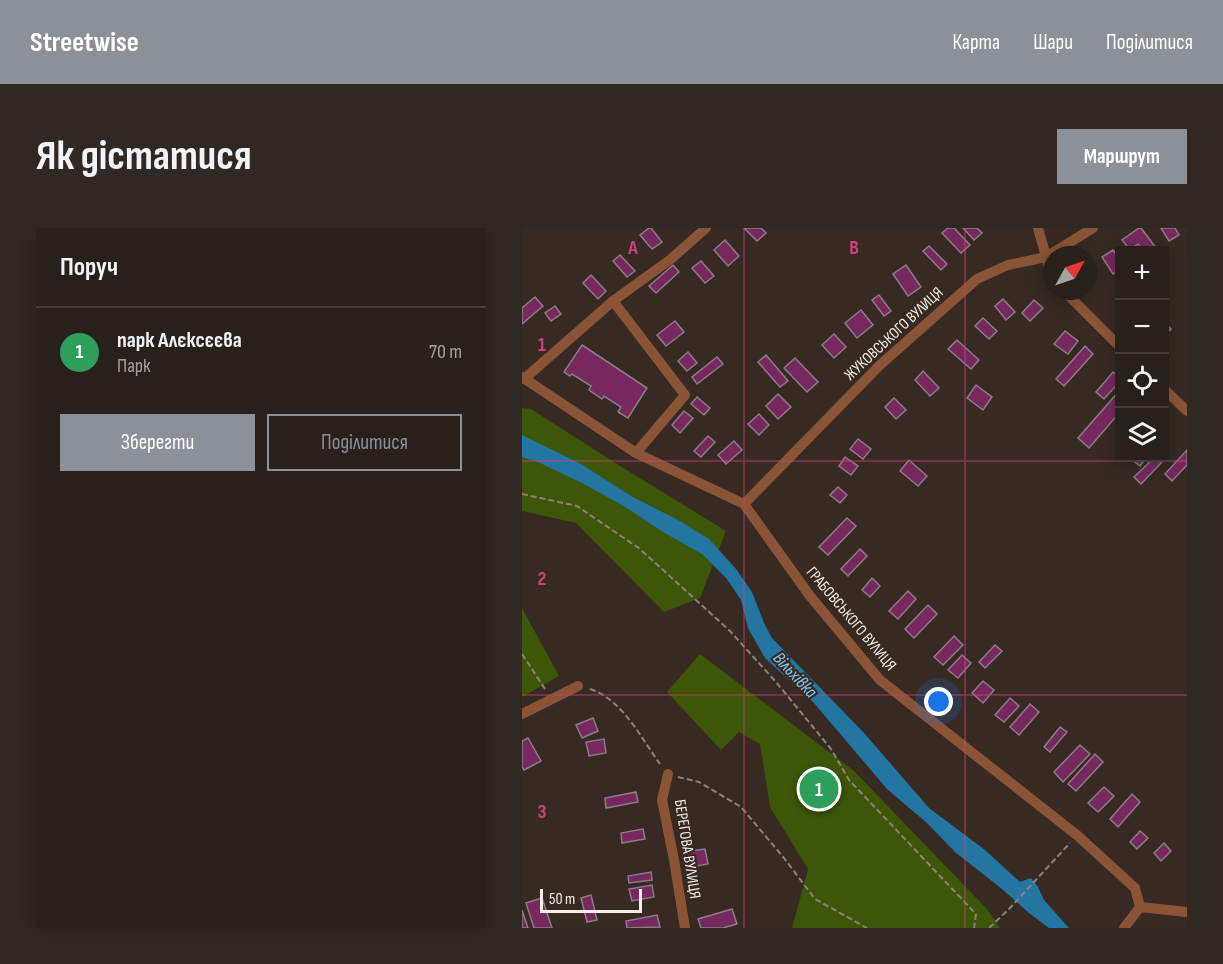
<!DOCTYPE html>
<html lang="uk">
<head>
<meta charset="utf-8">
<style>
  :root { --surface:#28201a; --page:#302823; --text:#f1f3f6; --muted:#a5a3a2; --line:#443e39; --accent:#8c9099 }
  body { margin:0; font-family:"Sofia Sans Condensed",sans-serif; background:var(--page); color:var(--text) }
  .controls { position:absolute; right:18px; top:18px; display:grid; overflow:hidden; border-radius:0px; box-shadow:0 3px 15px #0003 }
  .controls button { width:54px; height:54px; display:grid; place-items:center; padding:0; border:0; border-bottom:2px solid var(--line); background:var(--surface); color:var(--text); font:30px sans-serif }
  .compass { position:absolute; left:521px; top:18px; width:54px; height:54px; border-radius:50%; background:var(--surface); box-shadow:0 3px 15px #0003; rotate:50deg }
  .scale { position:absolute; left:18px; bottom:15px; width:102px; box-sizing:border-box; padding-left:6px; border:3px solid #f6eee9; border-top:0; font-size:16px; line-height:21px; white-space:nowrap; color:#f6eee9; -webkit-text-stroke:4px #362a23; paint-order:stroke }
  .you { position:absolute; left:417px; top:474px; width:21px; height:21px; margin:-15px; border:4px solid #fff; border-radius:50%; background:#1a73e8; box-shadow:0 0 0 9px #1a73e833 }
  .badge { display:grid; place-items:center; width:39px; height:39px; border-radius:50%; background:var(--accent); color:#fff; font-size:20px; font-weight:700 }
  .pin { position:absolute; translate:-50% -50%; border:3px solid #fff; box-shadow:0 2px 6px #0006 }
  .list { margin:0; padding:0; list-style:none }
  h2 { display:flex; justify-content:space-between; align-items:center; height:78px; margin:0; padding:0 24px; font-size:26px }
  h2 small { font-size:20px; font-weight:400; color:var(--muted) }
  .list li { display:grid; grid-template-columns:39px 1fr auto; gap:18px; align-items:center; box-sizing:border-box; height:90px; padding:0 24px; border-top:2px solid var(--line) }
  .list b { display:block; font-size:22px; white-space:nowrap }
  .list p { margin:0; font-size:20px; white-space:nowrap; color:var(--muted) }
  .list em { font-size:20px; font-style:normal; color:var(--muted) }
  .actions { display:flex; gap:12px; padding:18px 24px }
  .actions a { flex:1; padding:14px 0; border:2px solid var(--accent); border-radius:0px; text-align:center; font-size:21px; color:var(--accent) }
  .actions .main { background:var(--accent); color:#fff }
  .icon { flex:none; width:33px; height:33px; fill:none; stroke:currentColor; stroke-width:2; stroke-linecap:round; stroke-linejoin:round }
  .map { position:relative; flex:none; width:665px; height:700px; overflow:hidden; border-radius:0px }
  header { display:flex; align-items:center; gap:36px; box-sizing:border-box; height:84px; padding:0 30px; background:var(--accent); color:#fff }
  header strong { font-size:28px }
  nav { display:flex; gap:33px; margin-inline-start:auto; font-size:21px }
  .intro { display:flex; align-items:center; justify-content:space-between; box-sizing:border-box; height:144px; padding:0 36px }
  h1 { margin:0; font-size:42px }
  .button { padding:15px 27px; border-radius:0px; background:var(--accent); color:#fff; font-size:21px; font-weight:700 }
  main { display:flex; gap:36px; padding:0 36px }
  aside { flex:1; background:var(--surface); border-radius:0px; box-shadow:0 3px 15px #0003 }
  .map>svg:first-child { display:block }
  .green { fill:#3d5608 }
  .water { fill:#2376a2 }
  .building { fill:#77295f; stroke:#8c7d86; stroke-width:1.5 }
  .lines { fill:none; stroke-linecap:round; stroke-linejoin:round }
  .path { stroke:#8d827c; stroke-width:2; stroke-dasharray:6 3; stroke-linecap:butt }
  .minor { stroke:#8b5437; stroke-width:10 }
  .grid { fill:none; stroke:#cc4377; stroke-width:1.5; stroke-opacity:0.55 }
  .labels { text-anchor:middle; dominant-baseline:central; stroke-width:4.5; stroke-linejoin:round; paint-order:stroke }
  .street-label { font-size:16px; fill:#f6eee9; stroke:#362a23 }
  .water-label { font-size:18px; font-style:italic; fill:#80c8f3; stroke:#362a23 }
  .grid-label { font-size:20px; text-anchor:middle; font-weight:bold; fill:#cc4377; stroke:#362a23; stroke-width:4.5; stroke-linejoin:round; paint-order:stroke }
</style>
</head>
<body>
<header>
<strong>Streetwise</strong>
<nav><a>Карта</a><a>Шари</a><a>Поділитися</a></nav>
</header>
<div class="intro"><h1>Як дістатися</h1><a class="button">Маршрут</a></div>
<main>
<aside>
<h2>Поруч<small></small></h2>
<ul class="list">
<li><span class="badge" style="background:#2e9e5b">1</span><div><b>парк Алєксєєва</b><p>Парк</p></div><em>70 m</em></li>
</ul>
<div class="actions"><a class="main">Зберегти</a><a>Поділитися</a></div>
</aside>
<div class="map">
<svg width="665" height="700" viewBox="0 0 665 700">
  <rect width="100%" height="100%" fill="#362a23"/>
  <g class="green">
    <polygon points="0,180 9,181 95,236 204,303 178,370 142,384 54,295 0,283"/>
    <polygon points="0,380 37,448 0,469"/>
    <polygon points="178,426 332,543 465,681 478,700 270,700 286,641 248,579 238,516 217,504 199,522 145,464"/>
  </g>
  <polygon class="water" points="0,207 59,236 109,268 156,292 187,311 214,341 230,364 242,395 250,410 342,505 407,580 463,622 498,654 509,650 516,659 522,672 547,700 527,700 507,685 480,661 433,624 405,595 365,561 292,475 243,430 226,400 219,372 205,351 180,326 141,304 100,277 60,255 16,234 0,229"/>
  <g class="building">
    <polygon points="127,0 129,0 140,14 130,21 118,7"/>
    <polygon points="222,0 239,0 244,5 235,13"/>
    <polygon points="426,0 432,0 448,17 439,25 420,5"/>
    <polygon points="441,0 455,0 460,5 452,12"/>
    <polygon points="617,0 619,0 635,21 621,22 616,16 608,22 600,12"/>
    <polygon points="639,0 653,0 657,7 647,13"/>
    <polygon points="203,12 217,28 206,38 192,22"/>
    <polygon points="407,18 425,36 419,42 401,23"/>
    <polygon points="591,22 598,32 598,42 591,46 580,29"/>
    <polygon points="98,27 113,43 105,49 91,33"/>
    <polygon points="179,33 192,48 183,55 170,40"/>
    <polygon points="151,37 157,44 134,65 127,58"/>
    <polygon points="384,37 399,59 386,68 371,46"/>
    <polygon points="69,47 84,63 76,71 61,55"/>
    <polygon points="357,67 369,83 362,88 350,72"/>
    <polygon points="13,69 21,78 0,96 0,80"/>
    <polygon points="481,71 493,84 484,92 473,78"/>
    <polygon points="512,72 521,80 508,93 500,85"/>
    <polygon points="33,78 39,86 29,93 23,85"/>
    <polygon points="339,82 351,97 335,110 323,95"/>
    <polygon points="461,90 475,103 467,111 453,98"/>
    <polygon points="153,93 162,104 144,118 135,107"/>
    <polygon points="642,95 649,101 642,108"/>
    <polygon points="543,103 556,113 546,126 532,116"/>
    <polygon points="312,106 324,119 312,130 300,117"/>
    <polygon points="435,112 457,132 449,141 426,121"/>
    <polygon points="60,117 125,160 106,190 96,184 99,179 82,168 80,171 67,162 69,158 50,146 48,148 42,144"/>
    <polygon points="563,118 571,126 542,158 534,151"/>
    <polygon points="166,124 175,135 165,143 156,133"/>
    <polygon points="244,127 266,153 258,159 236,134"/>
    <polygon points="195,129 201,136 175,156 170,149"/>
    <polygon points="273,130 296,154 285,164 262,140"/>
    <polygon points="401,143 417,160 408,168 393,152"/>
    <polygon points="591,144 598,150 598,153 582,171 574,164"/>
    <polygon points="454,157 470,169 461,182 445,170"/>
    <polygon points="598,162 598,184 567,220 556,210"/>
    <polygon points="256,166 269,179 256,191 244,178"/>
    <polygon points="175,169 188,180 182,187 169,176"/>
    <polygon points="372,170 384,182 374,191 363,179"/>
    <polygon points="162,183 171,190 158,205 150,197"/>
    <polygon points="237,186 247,197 237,207 226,196"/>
    <polygon points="186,208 193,214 179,229 172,223"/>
    <polygon points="336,211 349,221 341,231 328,221"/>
    <polygon points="212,213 220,222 204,236 196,227"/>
    <polygon points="665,222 665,237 650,253 643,246"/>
    <polygon points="323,229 336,238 329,247 317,238"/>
    <polygon points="610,230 624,230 618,238 609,231"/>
    <polygon points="632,230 636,230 640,234 619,256 612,249"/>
    <polygon points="387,232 405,248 396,258 378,243"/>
    <polygon points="316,259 325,267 318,275 308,267"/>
    <polygon points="325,290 334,298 306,327 297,319"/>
    <polygon points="338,321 345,328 326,348 319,341"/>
    <polygon points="350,350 358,358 348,369 340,362"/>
    <polygon points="386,363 394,371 376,391 367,383"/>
    <polygon points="406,377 415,386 392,410 383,401"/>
    <polygon points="432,408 441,417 421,437 412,429"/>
    <polygon points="473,417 480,423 463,440 457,434"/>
    <polygon points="440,427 449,435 436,450 426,442"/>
    <polygon points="461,453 472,462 461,475 450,465"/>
    <polygon points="488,470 497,478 482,494 473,487"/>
    <polygon points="508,476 517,484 497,507 488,499"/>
    <polygon points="71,490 76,503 60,510 54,497"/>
    <polygon points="538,499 545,504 528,524 522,519"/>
    <polygon points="6,510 19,533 2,542 0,539 0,513"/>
    <polygon points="82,511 84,525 67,528 64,514"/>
    <polygon points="558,517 568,526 541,554 532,544"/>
    <polygon points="573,526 581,534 554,563 546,556"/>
    <polygon points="582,559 592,568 576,584 566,575"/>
    <polygon points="114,564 116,574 84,580 83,570"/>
    <polygon points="610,566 618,574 596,599 588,591"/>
    <polygon points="121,601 123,611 100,615 99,605"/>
    <polygon points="618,603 626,610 615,621 608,614"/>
    <polygon points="642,615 649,623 639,633 632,625"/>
    <polygon points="183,621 186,636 164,640 161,624"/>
    <polygon points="129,644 130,652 107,655 106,648"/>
    <polygon points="130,657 132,669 110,673 107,661"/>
    <polygon points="69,667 75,692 65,694 59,670"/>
    <polygon points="20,670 30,700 12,700 4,675"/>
    <polygon points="210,681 215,696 201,700 179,700 176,691"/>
    <polygon points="0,682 6,700 0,700"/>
    <polygon points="135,687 138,699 105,700 104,693"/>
  </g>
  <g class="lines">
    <g class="path">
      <polyline points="0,266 55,278 118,321 208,403 254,454 309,521 327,552 454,686 452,700"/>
      <polyline points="0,426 23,461"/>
      <path d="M68 461C100 471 119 510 138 536"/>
      <polyline points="156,549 177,554 219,579 262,630 293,671 345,700"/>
      <polyline points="467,700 487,681 548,615"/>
    </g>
    <g class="minor">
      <polyline points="516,0 530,50"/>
      <polyline points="542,63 598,119"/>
      <polyline points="91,73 163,167 114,225"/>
      <polyline points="0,149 114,225 222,276 288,368 358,452 556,608 613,660 618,679"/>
      <polyline points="2,151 91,73 149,31 184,0"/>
      <polyline points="642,161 665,183"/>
      <polyline points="222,276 358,137 455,51 486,37 524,29 571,0"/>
      <polyline points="0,486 56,458"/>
      <polyline points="146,546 140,572 152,632 163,700"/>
      <polyline points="602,700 618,679 665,684"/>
    </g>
  </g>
  <path class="grid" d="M222 0V700M443 0V700M0 233H665M0 467H665"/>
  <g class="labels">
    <g class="street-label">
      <text transform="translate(372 106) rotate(-43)">ЖУКОВСЬКОГО ВУЛИЦЯ</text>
      <text transform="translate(329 391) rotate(50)">ГРАБОВСЬКОГО ВУЛИЦЯ</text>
      <text transform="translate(165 621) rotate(81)">БЕРЕГОВА ВУЛИЦЯ</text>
    </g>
    <g class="water-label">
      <text transform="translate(273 447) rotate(47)">Вільхівка</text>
    </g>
  </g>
  <g class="grid-label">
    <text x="111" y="26">A</text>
    <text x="332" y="26">B</text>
    <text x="20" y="123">1</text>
    <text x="20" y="357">2</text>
    <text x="20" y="590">3</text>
  </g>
</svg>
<div class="controls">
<button>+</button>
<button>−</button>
<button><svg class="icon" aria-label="locate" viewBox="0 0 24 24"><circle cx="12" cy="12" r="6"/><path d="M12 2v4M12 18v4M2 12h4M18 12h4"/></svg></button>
<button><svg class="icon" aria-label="layers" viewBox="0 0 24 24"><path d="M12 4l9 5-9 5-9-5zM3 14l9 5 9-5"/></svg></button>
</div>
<svg class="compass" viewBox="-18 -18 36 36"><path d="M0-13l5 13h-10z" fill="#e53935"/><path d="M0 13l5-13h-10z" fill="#a5a3a2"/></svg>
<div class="scale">50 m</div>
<div class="you"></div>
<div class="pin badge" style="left:297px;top:561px;background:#2e9e5b">1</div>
</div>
</main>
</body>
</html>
